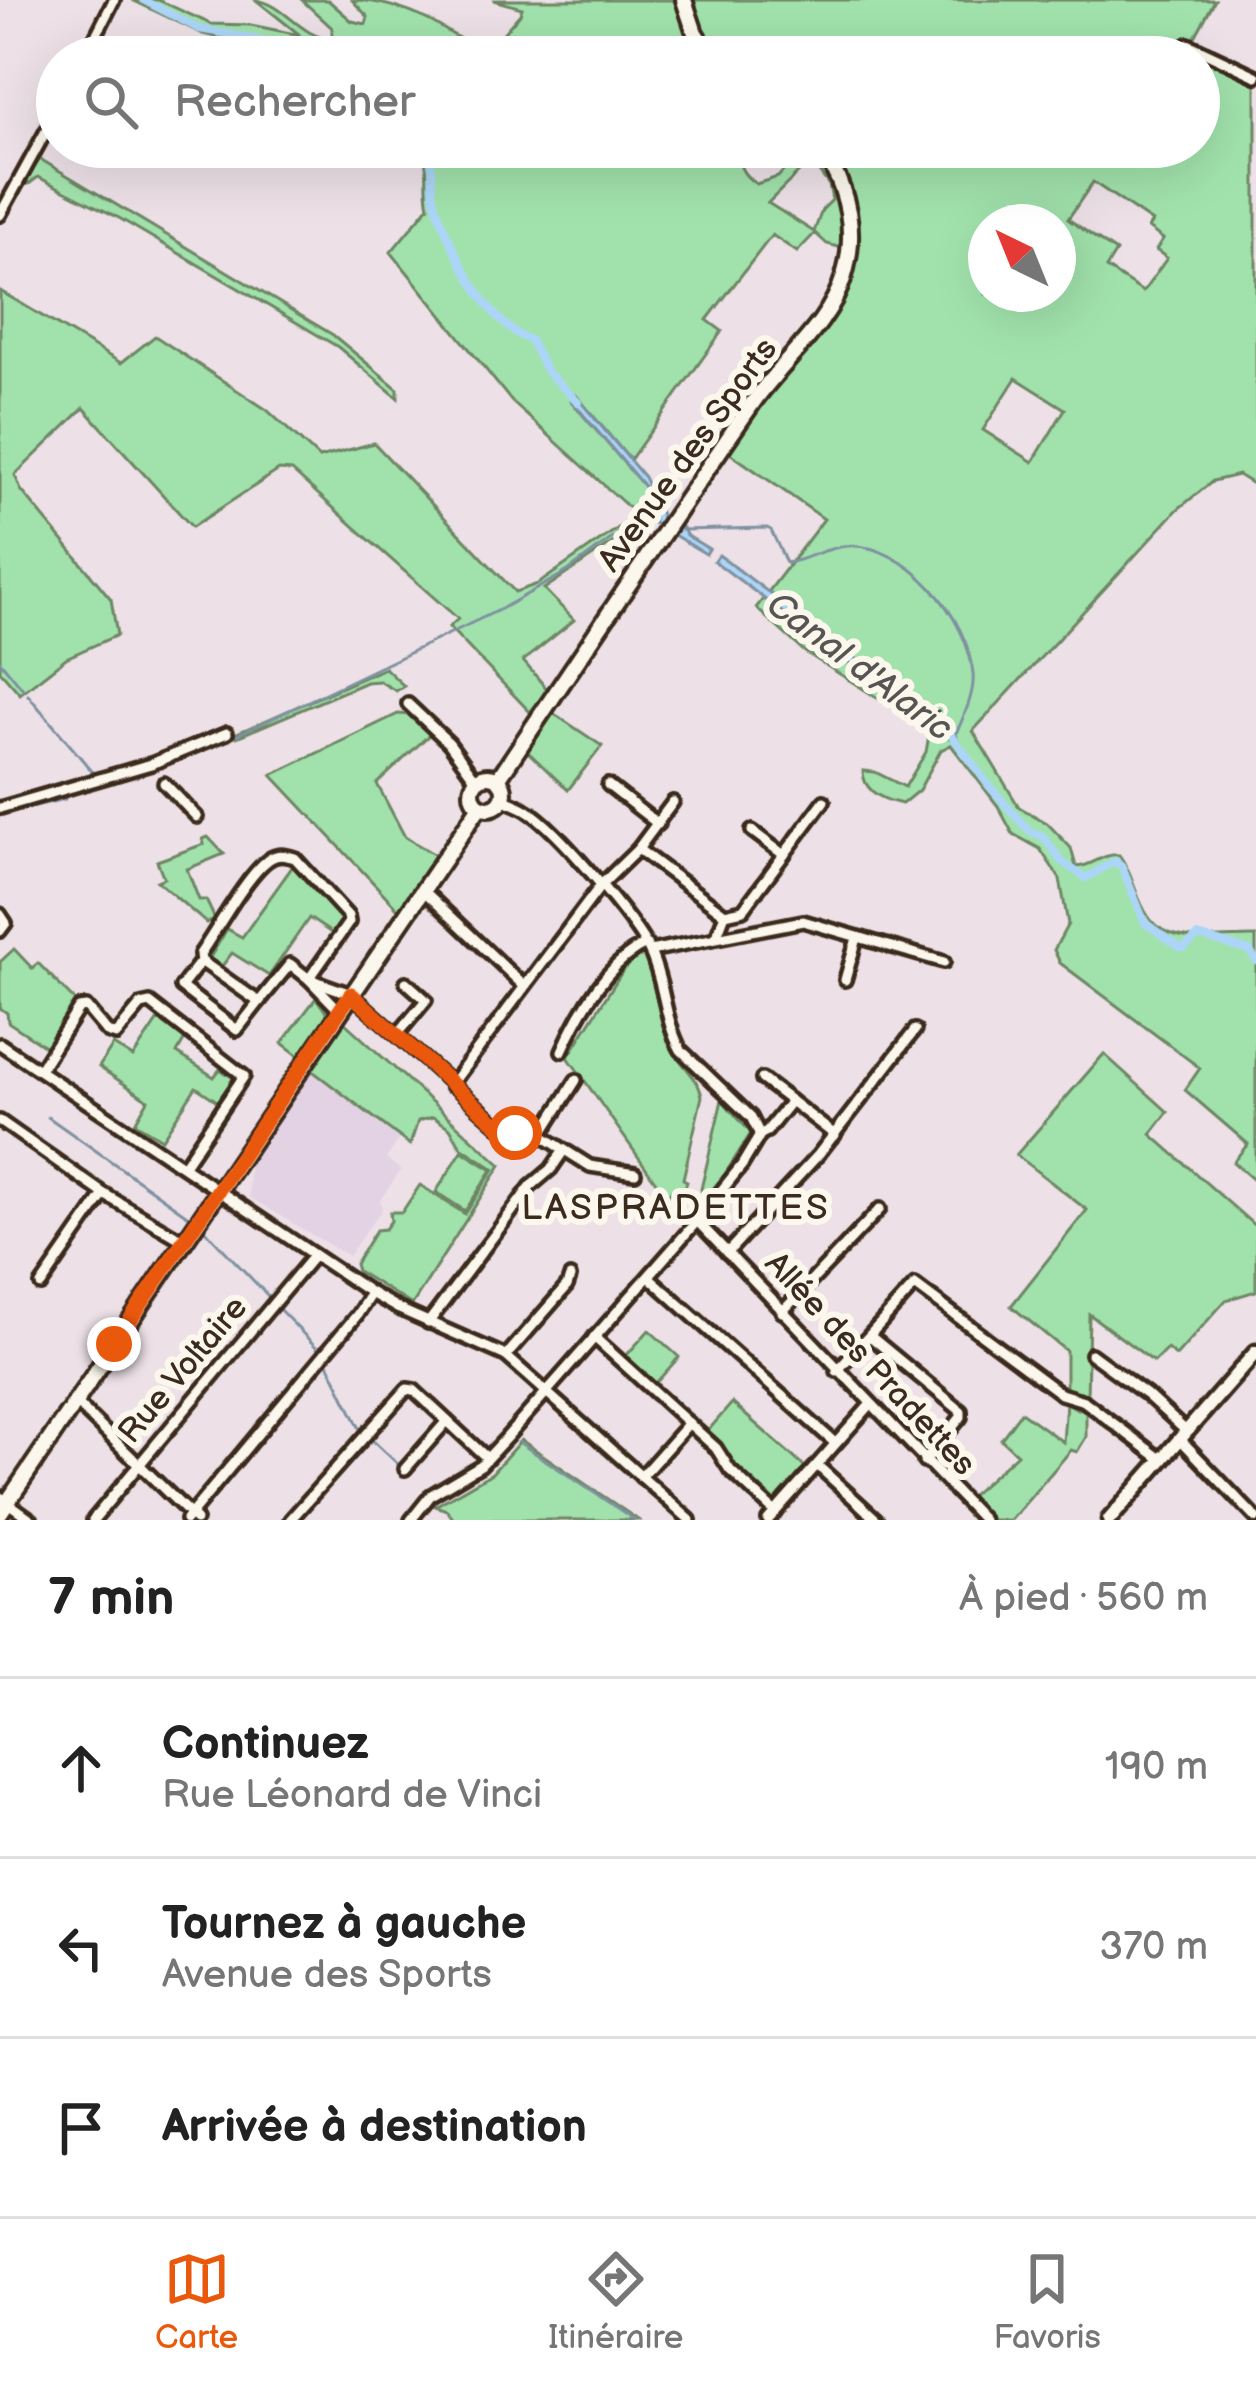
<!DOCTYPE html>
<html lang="fr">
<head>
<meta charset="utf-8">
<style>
  :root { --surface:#fff; --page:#f6f6f6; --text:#222; --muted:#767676; --line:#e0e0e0; --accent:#ea580c }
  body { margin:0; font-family:"Balsamiq Sans",sans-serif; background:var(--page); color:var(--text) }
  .compass { position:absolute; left:968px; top:204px; width:108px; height:108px; border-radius:50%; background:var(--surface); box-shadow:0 12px 48px #0002; rotate:317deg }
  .stop { position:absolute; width:36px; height:36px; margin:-27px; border:9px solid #ea580c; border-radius:50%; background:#fff }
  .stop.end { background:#ea580c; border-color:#fff; box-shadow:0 3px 12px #0008 }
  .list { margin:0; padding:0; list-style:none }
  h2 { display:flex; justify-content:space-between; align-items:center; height:156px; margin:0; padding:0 48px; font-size:51px }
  h2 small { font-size:39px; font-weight:400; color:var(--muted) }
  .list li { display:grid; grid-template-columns:78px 1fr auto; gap:36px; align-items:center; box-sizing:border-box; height:180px; padding:0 48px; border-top:3px solid var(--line) }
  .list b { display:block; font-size:45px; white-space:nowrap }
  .list p { margin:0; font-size:39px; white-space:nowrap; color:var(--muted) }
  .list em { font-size:39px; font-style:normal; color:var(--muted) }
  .icon { flex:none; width:66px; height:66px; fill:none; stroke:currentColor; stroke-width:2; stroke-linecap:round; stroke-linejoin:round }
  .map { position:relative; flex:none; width:1256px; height:1520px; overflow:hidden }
  .search { position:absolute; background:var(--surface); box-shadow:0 12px 48px #0002; left:36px; right:36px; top:36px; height:132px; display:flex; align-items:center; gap:30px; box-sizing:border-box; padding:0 42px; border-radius:66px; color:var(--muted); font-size:45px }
  .sheet { height:696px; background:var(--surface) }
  nav { display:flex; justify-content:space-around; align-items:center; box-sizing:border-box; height:168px; border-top:3px solid var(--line); background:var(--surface); font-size:33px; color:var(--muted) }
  nav a { display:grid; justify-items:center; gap:6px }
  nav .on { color:var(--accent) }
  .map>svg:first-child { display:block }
  .built { fill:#e3d2e3 }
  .green { fill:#a1e2ac; stroke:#6e8665; stroke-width:3; fill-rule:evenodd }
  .water { fill:#acd5f7; stroke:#7f91a0; stroke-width:3 }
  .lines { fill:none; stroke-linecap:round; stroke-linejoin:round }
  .stream { stroke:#7f91a0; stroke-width:3 }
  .canal { stroke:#acd5f7; stroke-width:8 }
  .street-casing { stroke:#3b2a1e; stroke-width:18 }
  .secondary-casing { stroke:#3b2a1e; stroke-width:21 }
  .primary-casing { stroke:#3b2a1e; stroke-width:22 }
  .street { stroke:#fbf7ec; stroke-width:9 }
  .secondary { stroke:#fbf7ec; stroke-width:12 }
  .primary { stroke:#fbf7ec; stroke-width:14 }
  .route { stroke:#ea580c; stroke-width:15 }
  .labels { text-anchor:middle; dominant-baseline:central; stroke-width:12; stroke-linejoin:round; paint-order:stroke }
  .street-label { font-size:33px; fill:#3b2a1e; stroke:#fbf7ec }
  .water-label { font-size:36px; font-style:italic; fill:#575554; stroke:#fbf7ec }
  .neighbourhood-label { font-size:36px; letter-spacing:3px; fill:#3b2a1e; stroke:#fbf7ec }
</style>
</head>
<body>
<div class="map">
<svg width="1256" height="1520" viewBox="0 0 1256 1520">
  <rect width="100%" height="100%" fill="#ede1e7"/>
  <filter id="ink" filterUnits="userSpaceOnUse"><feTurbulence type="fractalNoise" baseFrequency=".00833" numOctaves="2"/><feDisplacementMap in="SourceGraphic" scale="24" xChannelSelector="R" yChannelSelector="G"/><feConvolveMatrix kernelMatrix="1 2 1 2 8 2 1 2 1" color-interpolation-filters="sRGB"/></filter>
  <g filter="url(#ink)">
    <polygon class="built" points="310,1069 401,1136 386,1159 401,1170 380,1200 382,1209 348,1256 249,1197 249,1165"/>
    <g class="green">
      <path d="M132 0H158L211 24 251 25 300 35 256 0C285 4 301 38 332 39V28L302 0H328L352 21 366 24 368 17 352 0C376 0 406 9 428 20 450 31 467 48 491 47L520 14 522 8 493 0H679L708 57H299L238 44 231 57H216L224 39 203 34Z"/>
      <path d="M689 0H1215L1189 48 1256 79V486L1238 475 1213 481 1178 509 973 731 1019 807 1047 823 1071 848 1076 867C1092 867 1102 853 1119 855 1133 873 1135 897 1148 916 1168 948 1223 936 1256 937V1182L1233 1162 1248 1144 1185 1090 1200 1068 1060 963 1054 950 1068 924 1060 879 1040 849 1013 834 998 806 951 745 941 750 919 790 902 804C883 800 863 792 863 771L875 772 905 787 926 752 929 735 922 726 805 652 756 608 824 519 727 451 855 259C861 217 853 180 825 147H1199V57H719L704 38ZM1093 182 1152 222 1148 228 1163 239 1156 250 1167 258 1143 292 1106 268 1116 252 1068 219ZM986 222H1058V294H986ZM1016 378 1065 409 1033 462 983 430Z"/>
      <path d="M420 147H741C737 165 741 173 756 184L778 177 787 167 779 147H811C836 174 851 212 842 248L827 244 815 233 797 252 772 235 707 320 722 331 630 460 576 395 571 401 647 490 652 522 623 536 544 589 574 620 523 661 548 690 530 712 449 627 458 619 292 471 279 470 192 527 84 408 15 475 21 490 111 599 117 635 66 658 20 694 0 671V291L121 363 155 336 267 410 319 458 374 443 515 592 538 584 637 515 512 402 391 252 429 206C424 184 431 167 420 147ZM814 165 829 185 832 200 822 210 814 232 768 203 803 168Z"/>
      <polygon points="40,159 333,335 398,389 398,398 338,347 119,218 38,177 29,184 24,182"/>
      <polygon points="385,668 404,686 396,691 379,681 366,682 237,737 235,734"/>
      <polygon points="553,713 602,746 568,790 527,751"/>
      <polygon points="398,714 410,715 432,732 377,784 405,837 435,855 399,910 272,775"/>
      <polygon points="208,837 224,854 187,869 199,900 206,900 215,919 206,923 157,881 164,878 157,861 204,844 203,839"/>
      <polygon points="295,863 345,920 336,936 309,918 269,976 232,953 222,966 209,959 227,929 242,937"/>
      <polygon points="14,949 32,968 38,963 78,1004 46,1047 8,1022 7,1013 0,1008 0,962"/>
      <path d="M632 956H644C656 983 657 1011 667 1039 674 1060 697 1073 702 1096L683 1179 687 1181 685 1188 676 1187 665 1198 670 1205 667 1207 661 1201 663 1192 568 1057Z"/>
      <polygon points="316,998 329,1016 299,1056 282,1043"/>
      <polygon points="160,1017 186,1037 177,1053 214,1077 220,1069 236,1080 220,1103 196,1087 162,1139 135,1123 148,1100 99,1067 113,1045 133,1057"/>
      <polygon points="344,1022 501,1165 412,1305 357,1271 355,1264 376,1230 385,1229 391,1221 390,1212 402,1212 420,1185 465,1214 494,1169 461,1147 450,1128 433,1117 418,1121 410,1145 310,1069"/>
      <polygon points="1104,1054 1168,1112 1151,1134 1256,1227 1256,1291 1226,1300 1176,1356 1167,1349 1154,1362 1089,1314 1087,1399 1081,1392 1066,1391 1066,1351 1011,1306 1087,1210 1016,1155"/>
      <polygon points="722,1100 751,1133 706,1204 701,1189"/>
      <polygon points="462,1151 492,1170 465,1211 436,1192"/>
      <polygon points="649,1330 679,1357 655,1384 625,1357"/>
      <polygon points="1066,1402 1077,1409 1086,1408 1086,1437 1077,1452 1071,1450 1011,1520 990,1520 969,1497 1017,1454 1001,1439 1021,1412 1063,1442"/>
      <polygon points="732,1403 807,1469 775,1507 733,1469 720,1446 706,1433"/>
      <polygon points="521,1440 638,1520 454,1520 447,1510 435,1506 492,1473"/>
    </g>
    <g class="water">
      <polygon points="575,395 644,477 663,519 683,528 686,535 709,549 706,554 652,522 647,490 571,400"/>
      <polygon points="719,555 956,734 958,740 953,741 714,561"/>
    </g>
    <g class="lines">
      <g class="stream">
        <path d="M681 530 767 528 771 530 786 563C806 560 827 547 847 546 907 542 969 619 973 674 975 694 963 718 955 736"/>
        <polyline points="0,661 23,689"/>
        <polyline points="28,695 96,776"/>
        <polyline points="237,735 501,609 568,571 618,534 654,520"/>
        <polyline points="0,814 65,799"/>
        <polyline points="48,1117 190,1217"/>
        <polyline points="204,1229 270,1298"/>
        <polyline points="278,1308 320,1351"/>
        <polyline points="326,1359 360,1429"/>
        <polyline points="369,1437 401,1467"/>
        <polyline points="520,1443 635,1520"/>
      </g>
      <g class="canal">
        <polyline points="143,0 199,29 284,44 306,55 331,57"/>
        <polyline points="337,57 348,52 360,57"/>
        <path d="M423 147C438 167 429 180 435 201 446 242 489 327 530 340L547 372 578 402"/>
        <polyline points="952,736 989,786 1030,832 1043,836 1062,862 1086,878 1115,861 1122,867 1145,923 1179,947 1184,948 1198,936 1250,951 1256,961"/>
      </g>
      <g class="street-casing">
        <g id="street">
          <polyline points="1188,44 1256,76"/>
          <polyline points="85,57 114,0"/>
          <polyline points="0,215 57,111"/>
          <polyline points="408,704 449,743 476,780"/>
          <polyline points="164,783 197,817"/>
          <polyline points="608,785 658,824"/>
          <polyline points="0,808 151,764 227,733"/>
          <polyline points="752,831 784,855"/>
          <polyline points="638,849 725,914 717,935"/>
          <polyline points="422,889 524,986"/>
          <polyline points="0,914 6,923 0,931"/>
          <polyline points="725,914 743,910 824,801"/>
          <polyline points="650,951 803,921 944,962"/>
          <polyline points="201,961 181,987 237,1030 259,1002"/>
          <path d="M309 979 349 922 348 916 295 858C285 855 277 853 268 860 247 875 216 931 200 954L201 961 259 1002 290 964 309 979 351 994 508 1134 525 1125 590 1166 635 1173"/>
          <polyline points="309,979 340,1011"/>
          <polyline points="845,980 857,938"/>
          <polyline points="397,1035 426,1000 406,982"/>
          <polyline points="0,1044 371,1293 399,1309 506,1356 690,1520"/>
          <path d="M562 1051C579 1013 607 962 646 944"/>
          <polyline points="40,1069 79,1008 86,1007 107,1032 116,1035 141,1005 150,1003 244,1076 184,1165"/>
          <polyline points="762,1079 791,1101"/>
          <polyline points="451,1085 601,885 638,849 673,802"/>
          <polyline points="0,1121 104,1194 184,1241"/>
          <polyline points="541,1135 576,1080"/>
          <polyline points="759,1135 767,1131 791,1101 835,1135"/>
          <polyline points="697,1221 983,1520"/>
          <polyline points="727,1253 818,1155 915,1030"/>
          <polyline points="649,1277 835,1443"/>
          <polyline points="41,1285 104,1194"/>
          <polyline points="782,1312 880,1209"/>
          <polyline points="428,1323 531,1186 551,1169 564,1150"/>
          <polyline points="870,1336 961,1411 961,1417 924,1462"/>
          <polyline points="594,1337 716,1448 730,1470 775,1512"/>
          <polyline points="1091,1354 1147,1395 1186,1431"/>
          <polyline points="506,1356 567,1286 570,1277"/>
          <polyline points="837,1371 915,1285 1061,1394 1084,1401 1162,1460"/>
          <polyline points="75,1402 196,1520"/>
          <polyline points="1180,1439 1256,1518"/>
          <polyline points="817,1465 877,1520"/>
          <polyline points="405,1469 447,1421"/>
          <polyline points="641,1477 689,1423"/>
          <polyline points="0,1497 32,1520"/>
          <polyline points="93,1520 314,1255"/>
          <polyline points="186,1520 357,1315 371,1293"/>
          <polyline points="290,1520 407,1389 414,1390 487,1458"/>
          <path d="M411 1520 431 1495 481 1465 506 1438 697 1221 742 1165 760 1135 751 1117 681 1050C664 1020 665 984 650 952 636 922 556 828 528 811 521 806 511 803 502 799"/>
          <polyline points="768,1520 870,1405"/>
        </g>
      </g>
      <g class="secondary-casing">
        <polyline id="secondary" points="1109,1520 1256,1352"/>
      </g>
      <g class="primary-casing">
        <g id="primary">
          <polyline points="684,0 695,33 711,57"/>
          <circle cx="488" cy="792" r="16"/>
          <path d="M498 779C583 652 667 526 754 401 783 360 829 326 844 276 858 229 847 186 820 147"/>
          <polyline points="0,1513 480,806"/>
        </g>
      </g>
      <use href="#street" class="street"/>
      <use href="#secondary" class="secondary"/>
      <use href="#primary" class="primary"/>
    </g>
  </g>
  <g class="lines" filter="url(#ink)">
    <polyline class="route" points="114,1344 351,994 508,1134 515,1133"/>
  </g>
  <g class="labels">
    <g class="street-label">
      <text transform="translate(688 455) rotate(-54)">Avenue des Sports</text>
      <text transform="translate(870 1364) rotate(47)">Allée des Pradettes</text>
      <text transform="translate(183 1370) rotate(-50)">Rue Voltaire</text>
    </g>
    <g class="water-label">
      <text transform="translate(859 667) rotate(37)">Canal d'Alaric</text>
    </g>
    <g class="neighbourhood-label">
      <text x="676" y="1208">LASPRADETTES</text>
    </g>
  </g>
</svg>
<svg class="compass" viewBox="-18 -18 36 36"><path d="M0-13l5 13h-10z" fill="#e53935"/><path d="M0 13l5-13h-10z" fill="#767676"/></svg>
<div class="stop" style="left:515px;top:1133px"></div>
<div class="stop end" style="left:114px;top:1344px"></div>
<div class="search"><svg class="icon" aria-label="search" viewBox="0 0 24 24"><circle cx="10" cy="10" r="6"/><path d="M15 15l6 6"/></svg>Rechercher</div>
</div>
<section class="sheet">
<h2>7 min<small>À pied · 560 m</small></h2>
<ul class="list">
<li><svg class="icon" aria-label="ahead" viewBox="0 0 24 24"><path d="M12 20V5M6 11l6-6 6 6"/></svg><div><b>Continuez</b><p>Rue Léonard de Vinci</p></div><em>190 m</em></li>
<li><svg class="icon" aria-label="left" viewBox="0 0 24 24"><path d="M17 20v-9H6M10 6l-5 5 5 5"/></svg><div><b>Tournez à gauche</b><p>Avenue des Sports</p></div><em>370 m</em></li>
<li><svg class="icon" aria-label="arrive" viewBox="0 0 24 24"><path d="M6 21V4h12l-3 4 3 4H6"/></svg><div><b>Arrivée à destination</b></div></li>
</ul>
</section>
<nav>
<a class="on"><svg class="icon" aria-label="map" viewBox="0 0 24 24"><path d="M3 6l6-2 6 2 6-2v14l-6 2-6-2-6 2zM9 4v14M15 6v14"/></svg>Carte</a>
<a><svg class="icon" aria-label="directions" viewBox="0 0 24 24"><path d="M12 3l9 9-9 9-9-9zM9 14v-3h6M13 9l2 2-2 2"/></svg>Itinéraire</a>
<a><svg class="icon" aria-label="saved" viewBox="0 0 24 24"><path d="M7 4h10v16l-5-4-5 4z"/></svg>Favoris</a>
</nav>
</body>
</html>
